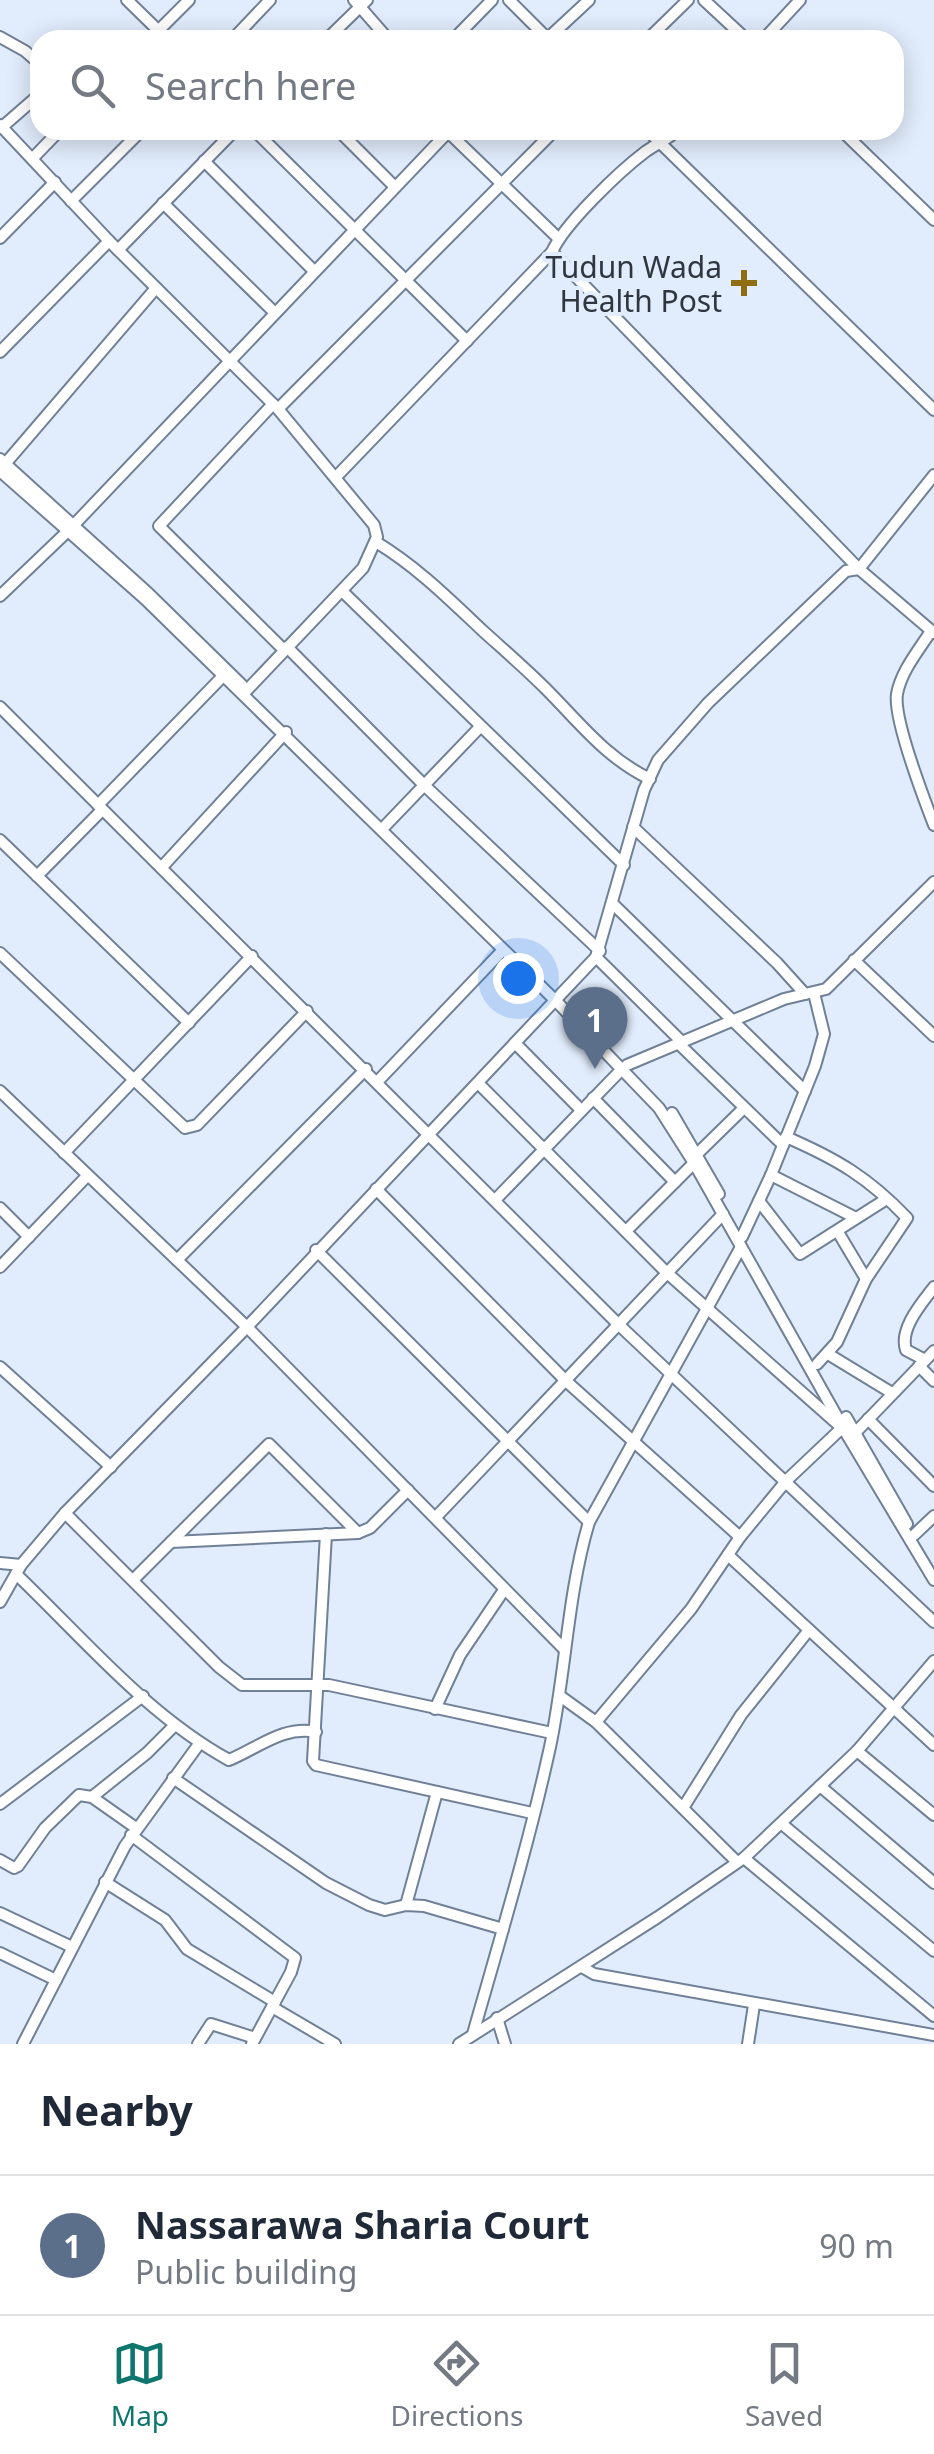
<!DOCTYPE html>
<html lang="en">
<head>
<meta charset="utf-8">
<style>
  :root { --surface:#fff; --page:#f6f6f7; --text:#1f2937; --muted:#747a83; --line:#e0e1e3; --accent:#0f766e }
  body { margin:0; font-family:"Noto Sans",sans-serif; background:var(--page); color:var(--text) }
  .you { position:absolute; left:518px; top:978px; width:35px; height:35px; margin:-25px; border:8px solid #fff; border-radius:50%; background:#1a73e8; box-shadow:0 0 0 15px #1a73e833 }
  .badge { display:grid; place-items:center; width:65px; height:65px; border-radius:50%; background:var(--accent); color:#fff; font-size:32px; font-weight:700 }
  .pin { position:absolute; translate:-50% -82px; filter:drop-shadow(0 2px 5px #0008) }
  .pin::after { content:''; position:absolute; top:52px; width:35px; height:30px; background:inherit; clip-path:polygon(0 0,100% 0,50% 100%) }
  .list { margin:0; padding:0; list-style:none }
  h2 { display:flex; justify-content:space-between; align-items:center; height:130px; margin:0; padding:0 40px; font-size:42px }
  h2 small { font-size:32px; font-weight:400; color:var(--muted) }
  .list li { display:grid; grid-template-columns:65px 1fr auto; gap:30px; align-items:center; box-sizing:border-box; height:140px; padding:0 40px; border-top:2px solid var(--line) }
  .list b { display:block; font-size:38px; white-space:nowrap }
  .list p { margin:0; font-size:32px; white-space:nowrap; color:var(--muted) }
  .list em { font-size:32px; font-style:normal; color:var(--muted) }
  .icon { flex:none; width:55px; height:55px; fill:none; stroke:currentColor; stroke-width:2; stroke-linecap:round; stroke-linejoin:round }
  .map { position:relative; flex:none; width:934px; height:2044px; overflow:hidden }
  .search { position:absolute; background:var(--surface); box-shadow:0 5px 25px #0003; left:30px; right:30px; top:30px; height:110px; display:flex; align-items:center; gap:25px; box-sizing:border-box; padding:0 35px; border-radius:30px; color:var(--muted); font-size:38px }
  .sheet { height:270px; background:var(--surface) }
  nav { display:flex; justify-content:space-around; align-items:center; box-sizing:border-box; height:140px; border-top:2px solid var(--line); background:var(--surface); font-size:28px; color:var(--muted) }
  nav a { display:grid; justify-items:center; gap:5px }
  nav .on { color:var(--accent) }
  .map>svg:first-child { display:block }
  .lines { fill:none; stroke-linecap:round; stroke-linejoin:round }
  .minor-casing { stroke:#708097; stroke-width:14 }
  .minor { stroke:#fff; stroke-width:10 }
  .poi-dot { fill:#8f6e12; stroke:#e1ecfc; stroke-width:4 }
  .labels { text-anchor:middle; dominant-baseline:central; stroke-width:8; stroke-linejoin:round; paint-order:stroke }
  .poi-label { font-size:30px; fill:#2f3640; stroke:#e1ecfc; text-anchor:end }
</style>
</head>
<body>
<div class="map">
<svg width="934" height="2044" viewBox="0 0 934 2044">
  <rect width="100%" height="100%" fill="#e1ecfc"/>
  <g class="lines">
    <g class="minor-casing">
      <g id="minor">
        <polyline points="127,0 168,40"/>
        <polyline points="354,0 389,40"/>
        <polyline points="509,0 549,40"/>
        <polyline points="704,0 747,40"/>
        <polyline points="0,37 25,51 40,64"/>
        <polyline points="149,40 189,0"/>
        <polyline points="232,40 270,0"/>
        <polyline points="326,40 367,0"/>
        <polyline points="453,40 492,0"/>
        <polyline points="546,40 589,0"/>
        <polyline points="647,40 688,0"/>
        <polyline points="763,40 800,0"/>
        <polyline points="0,125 109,241 278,409 374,525 377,537 363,568 247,690"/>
        <polyline points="1,128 40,94"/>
        <polyline points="254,130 467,341"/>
        <polyline points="338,130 395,187"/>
        <polyline points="647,130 934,410"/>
        <polyline points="841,130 934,220"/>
        <polyline points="448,132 558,238"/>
        <polyline points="33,158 60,130"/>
        <polyline points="204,161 314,271"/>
        <polyline points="71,201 142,130"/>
        <polyline points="163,203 274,312"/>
        <polyline points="0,238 55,182"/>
        <polyline points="118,250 235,130"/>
        <polyline points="552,252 859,569 934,633"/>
        <polyline points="0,352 109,241"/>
        <polyline points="273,404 159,526 284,650"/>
        <polyline points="278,409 555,130"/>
        <polyline points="0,459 149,594 242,685"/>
        <polyline points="5,464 156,288"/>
        <polyline points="0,471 145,599 556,1001 659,1108 694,1163 849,1438 934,1580"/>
        <path d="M336 477 552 252C564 224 620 171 645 152 656 144 668 139 678 130"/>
        <path d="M376 542C417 567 448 598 483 631 504 650 525 668 546 689 579 722 606 758 650 779"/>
        <polyline points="342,591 624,865"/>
        <polyline points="0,596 69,530 450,130"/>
        <path d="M931 631C919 650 901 671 897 694 893 718 924 799 934 825"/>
        <polyline points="287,647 425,786 600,951"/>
        <polyline points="0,707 619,1325 934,1622"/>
        <polyline points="98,805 223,676"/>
        <polyline points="385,826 480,727"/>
        <polyline points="633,827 777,963 805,994"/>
        <polyline points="0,840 189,1023"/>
        <polyline points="162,867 286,732"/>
        <polyline points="37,876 102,810"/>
        <polyline points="614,905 805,1091"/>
        <polyline points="0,953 185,1128 197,1125 307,1011"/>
        <polyline points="596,957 682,1042"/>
        <polyline points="854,960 934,1036"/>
        <polyline points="515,1043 581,1110"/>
        <polyline points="678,1043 783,1145"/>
        <polyline points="627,1065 784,999 826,989 934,882"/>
        <polyline points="378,1081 503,950"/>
        <polyline points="478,1083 666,1272 841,1427"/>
        <polyline points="0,1091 247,1327 565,1650"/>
        <polyline points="593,1098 675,1182"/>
        <polyline points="672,1113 719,1194"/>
        <path d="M786 1137C837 1159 869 1178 907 1218L866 1279 837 1342 817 1364"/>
        <polyline points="64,1153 252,956"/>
        <polyline points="697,1154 744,1108"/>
        <polyline points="771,1175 856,1218"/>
        <polyline points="376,1189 566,1381 740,1537"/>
        <polyline points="496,1199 622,1069"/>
        <polyline points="759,1201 800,1254 885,1200"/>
        <polyline points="0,1208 29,1237"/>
        <polyline points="626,1231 694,1163"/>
        <polyline points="838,1232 866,1279"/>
        <polyline points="742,1237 771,1175 815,1066 824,1034 814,993"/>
        <polyline points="316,1250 589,1522"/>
        <polyline points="177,1260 366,1069"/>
        <polyline points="0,1267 87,1176"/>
        <polyline points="828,1354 892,1393"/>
        <path d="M925 1360 906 1350C899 1329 921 1304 934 1287"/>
        <polyline points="919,1366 934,1381"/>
        <polyline points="0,1367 111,1467"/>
        <polyline points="846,1417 907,1524"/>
        <polyline points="868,1419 934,1486"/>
        <polyline points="855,1433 934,1351"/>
        <polyline points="65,1513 219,1667 242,1685 329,1685 552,1733"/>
        <polyline points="436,1517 723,1214"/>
        <polyline points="326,1534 313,1761 316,1765 532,1813"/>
        <polyline points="914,1535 934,1516"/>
        <polyline points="171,1542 358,1533 370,1528 408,1490"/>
        <polyline points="728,1555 934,1745"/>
        <polyline points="0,1563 21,1565"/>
        <path d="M16 1574C83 1638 147 1715 229 1760 258 1748 284 1725 316 1732"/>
        <polyline points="134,1579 269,1444 358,1533"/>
        <polyline points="0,1602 21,1565 65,1513 247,1327 596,957 644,790 658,760 708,703 846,571 859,569 934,475"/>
        <polyline points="560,1696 596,1722 737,1862"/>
        <polyline points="435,1709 460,1655 504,1590"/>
        <polyline points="596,1722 691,1609 740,1537 787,1480 844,1426"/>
        <polyline points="857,1751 934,1815"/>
        <polyline points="173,1778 326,1883 369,1905 385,1910 406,1905 424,1906 503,1929"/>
        <polyline points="820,1786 934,1883"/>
        <polyline points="92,1797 147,1753 175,1725"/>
        <polyline points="0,1804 143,1696"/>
        <polyline points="683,1808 741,1715 809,1630"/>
        <polyline points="782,1824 934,1951"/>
        <polyline points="131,1835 295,1958 291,1972 252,2044"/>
        <polyline points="744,1858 934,2016"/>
        <polyline points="0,1860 14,1868 18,1866 45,1828 79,1795 92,1797 136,1828"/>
        <polyline points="105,1882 165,1920 187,1949 275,2002"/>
        <polyline points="406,1905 437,1792"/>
        <polyline points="0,1913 72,1947"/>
        <polyline points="0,1953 56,1980"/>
        <polyline points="582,1967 594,1974 934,2035"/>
        <polyline points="272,2007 335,2044"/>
        <polyline points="497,2018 505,2044"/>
        <path d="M473 2034C500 1939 529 1843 550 1747 566 1672 567 1596 589 1522L741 1247"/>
        <polyline points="23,2044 125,1846 199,1744"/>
        <polyline points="198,2044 211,2024 255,2038"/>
        <polyline points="459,2044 658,1917 744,1858 857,1751 934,1661"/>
        <polyline points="748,2044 754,2005"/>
      </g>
    </g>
    <use href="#minor" class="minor"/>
  </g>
  <path class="poi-dot" d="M739 268h10v10h10v10h-10v10h-10v-10h-10v-10h10z"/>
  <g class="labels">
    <g class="poi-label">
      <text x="722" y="266">Tudun Wada<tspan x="722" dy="34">Health Post</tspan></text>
    </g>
  </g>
</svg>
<div class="you"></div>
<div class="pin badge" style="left:595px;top:1069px;background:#5c6f8a">1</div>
<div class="search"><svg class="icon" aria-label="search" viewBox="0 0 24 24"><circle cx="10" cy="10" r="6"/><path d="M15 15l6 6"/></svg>Search here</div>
</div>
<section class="sheet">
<h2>Nearby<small></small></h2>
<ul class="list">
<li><span class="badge" style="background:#5c6f8a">1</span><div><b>Nassarawa Sharia Court</b><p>Public building</p></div><em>90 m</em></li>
</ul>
</section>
<nav>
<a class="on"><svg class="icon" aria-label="map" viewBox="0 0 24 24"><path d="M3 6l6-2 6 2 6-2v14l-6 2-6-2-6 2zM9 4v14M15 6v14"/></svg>Map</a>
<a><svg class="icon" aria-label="directions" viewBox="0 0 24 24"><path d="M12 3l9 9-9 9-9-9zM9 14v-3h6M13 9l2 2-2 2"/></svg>Directions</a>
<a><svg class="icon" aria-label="saved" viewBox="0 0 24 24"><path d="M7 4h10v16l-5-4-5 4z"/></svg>Saved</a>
</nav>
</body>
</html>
